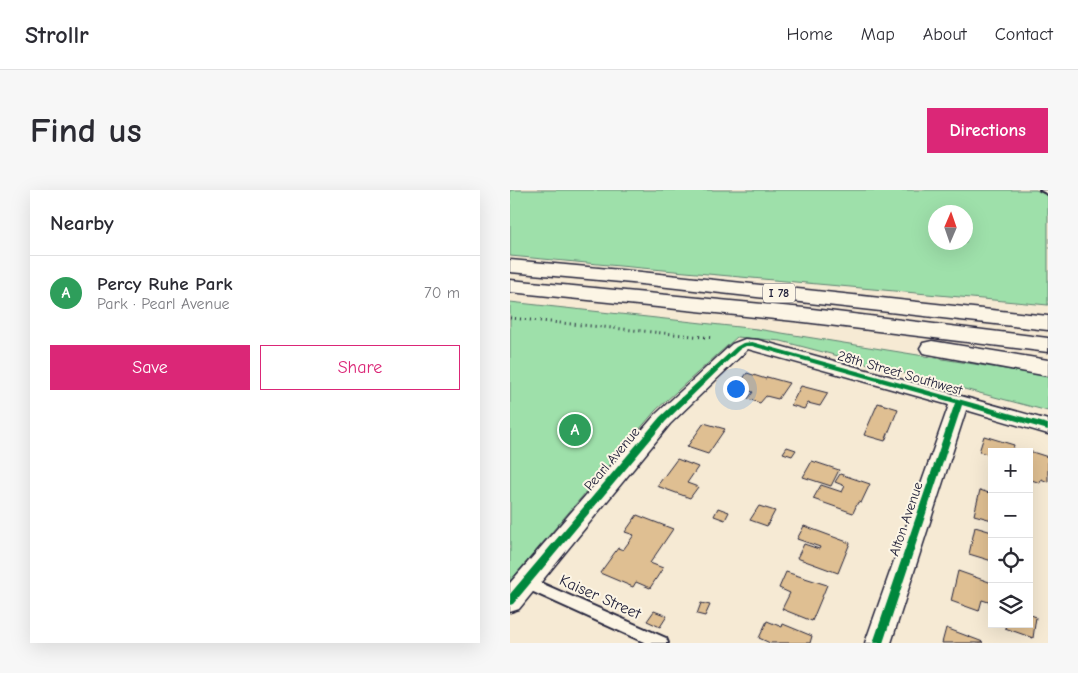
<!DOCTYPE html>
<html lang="en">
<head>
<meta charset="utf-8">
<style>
  :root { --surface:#fff; --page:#f7f7f7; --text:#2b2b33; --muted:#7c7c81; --line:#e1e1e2; --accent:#db2777 }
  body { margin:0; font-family:"Comic Neue",sans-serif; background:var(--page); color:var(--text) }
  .controls { position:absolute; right:15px; bottom:15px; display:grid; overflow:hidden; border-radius:0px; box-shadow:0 5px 20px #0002 }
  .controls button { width:45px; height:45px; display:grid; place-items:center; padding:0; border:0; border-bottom:1px solid var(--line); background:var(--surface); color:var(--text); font:25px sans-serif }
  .compass { position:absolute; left:418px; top:15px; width:45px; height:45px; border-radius:50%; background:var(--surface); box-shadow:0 5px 20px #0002; rotate:2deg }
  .you { position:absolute; left:225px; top:198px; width:18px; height:18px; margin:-12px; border:4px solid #fff; border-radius:50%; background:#1a73e8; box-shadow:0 0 0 8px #1a73e833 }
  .badge { display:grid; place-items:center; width:32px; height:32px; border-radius:50%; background:var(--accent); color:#fff; font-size:16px; font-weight:700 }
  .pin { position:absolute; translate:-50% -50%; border:2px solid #fff; box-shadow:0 1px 5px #0006 }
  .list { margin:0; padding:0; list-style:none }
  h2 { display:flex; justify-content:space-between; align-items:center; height:65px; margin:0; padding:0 20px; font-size:21px }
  h2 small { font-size:16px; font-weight:400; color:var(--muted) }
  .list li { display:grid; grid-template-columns:32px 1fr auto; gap:15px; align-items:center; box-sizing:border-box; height:75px; padding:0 20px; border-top:1px solid var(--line) }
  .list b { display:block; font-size:19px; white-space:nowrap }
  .list p { margin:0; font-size:16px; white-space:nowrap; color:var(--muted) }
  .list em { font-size:16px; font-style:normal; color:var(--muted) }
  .actions { display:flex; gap:10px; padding:15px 20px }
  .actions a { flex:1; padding:11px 0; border:1px solid var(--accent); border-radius:0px; text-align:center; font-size:18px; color:var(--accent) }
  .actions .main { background:var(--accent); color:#fff }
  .icon { flex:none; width:28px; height:28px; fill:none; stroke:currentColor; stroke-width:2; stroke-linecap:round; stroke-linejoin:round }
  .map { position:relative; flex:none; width:538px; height:453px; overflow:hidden; border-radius:0px }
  header { display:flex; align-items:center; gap:30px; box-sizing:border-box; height:70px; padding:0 25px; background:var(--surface); border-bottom:1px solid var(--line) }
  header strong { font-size:24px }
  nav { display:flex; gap:28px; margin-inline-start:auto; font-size:18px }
  .intro { display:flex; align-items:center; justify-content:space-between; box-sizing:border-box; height:120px; padding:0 30px }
  h1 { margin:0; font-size:35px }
  .button { padding:12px 22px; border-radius:0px; background:var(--accent); color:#fff; font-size:18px; font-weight:700 }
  main { display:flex; gap:30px; padding:0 30px }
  aside { flex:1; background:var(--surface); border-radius:0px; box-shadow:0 5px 20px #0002 }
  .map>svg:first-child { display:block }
  .green { fill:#9ee0aa; stroke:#608172; fill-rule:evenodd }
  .building { fill:#dfbf92; stroke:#22223b }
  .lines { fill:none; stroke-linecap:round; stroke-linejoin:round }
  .lane-casing { stroke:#22223b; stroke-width:4 }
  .street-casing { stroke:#22223b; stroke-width:3 }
  .highway-casing { stroke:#22223b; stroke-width:3 }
  .path { stroke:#22223b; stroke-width:3; stroke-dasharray:1 4; stroke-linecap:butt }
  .lane { fill:#fcf5e5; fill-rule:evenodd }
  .street { fill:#fcf5e5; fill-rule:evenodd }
  .highway { fill:#fcf5e5; fill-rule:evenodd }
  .cycleway-casing { stroke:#fcf5e5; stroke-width:3 }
  .cycleway { fill:#00873e; fill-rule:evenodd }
  .labels { text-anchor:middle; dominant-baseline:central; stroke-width:4; stroke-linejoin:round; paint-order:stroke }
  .shield { fill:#fcf5e5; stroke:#63616e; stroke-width:1 }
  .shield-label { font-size:12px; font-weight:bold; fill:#22223b }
  .street-label { font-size:14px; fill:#22223b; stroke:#fcf5e5 }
  .near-street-label { font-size:16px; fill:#22223b; stroke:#fcf5e5 }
</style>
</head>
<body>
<header>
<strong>Strollr</strong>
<nav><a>Home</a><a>Map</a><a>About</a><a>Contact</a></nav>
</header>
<div class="intro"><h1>Find us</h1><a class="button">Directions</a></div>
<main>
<aside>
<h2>Nearby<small></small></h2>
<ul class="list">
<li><span class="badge" style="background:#2e9e5b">A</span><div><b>Percy Ruhe Park</b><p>Park · Pearl Avenue</p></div><em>70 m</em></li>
</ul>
<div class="actions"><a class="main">Save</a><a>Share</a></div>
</aside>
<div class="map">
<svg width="538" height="453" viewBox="0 0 538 453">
  <rect width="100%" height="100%" fill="#f6ead4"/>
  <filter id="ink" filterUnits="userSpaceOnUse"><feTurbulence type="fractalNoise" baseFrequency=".02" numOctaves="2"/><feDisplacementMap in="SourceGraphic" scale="10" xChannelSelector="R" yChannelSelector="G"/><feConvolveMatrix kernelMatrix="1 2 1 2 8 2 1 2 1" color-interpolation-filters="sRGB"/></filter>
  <g filter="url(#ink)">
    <g class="green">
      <path d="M0 0H526L538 6V115L0 66ZM426 22H456V52H426Z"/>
      <polygon points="0,112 247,139 538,186 538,221 271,151 227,147 146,220 0,391"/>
    </g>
    <g class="building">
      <polygon points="237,183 256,189 257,187 279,193 268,209 256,206 250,213 238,209 243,202 227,197"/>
      <polygon points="291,196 318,203 310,216 298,213 294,219 281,215"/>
      <polygon points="368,213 388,219 375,251 354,245"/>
      <polygon points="194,233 215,239 198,264 177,257"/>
      <polygon points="474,246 504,255 502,262 482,262 482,265 469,262"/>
      <polygon points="277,257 286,260 282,266 273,263"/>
      <polygon points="519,261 538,267 538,292 531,289 530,293 519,289"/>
      <polygon points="167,269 188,277 177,293 188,297 180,308 147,296"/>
      <polygon points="302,271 329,280 321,296 293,287"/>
      <polygon points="330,284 360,294 351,313 348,312 343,323 303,309 311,295 332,302 335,296 325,292"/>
      <polygon points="470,300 482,304 482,330 464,325"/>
      <polygon points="249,316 265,321 257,336 240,330"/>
      <polygon points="208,318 219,322 215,330 204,326"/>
      <polygon points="127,325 163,339 140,373 153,378 140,398 126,392 123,397 90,383 108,358 113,360 124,345 115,342"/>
      <polygon points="294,336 340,353 328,383 287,368 294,354 309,359 310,357 287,349"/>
      <polygon points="465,337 482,342 482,371 459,364"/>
      <polygon points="448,381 482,393 482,413 472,410 469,421 441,411"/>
      <polygon points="276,382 317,395 302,431 272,419 280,403 269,398"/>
      <polygon points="191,413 200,415 195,426 187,424"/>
      <polygon points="144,421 157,426 150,437 137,431"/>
      <polygon points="519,424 526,427 523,448 495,438 496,434 519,434"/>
      <polygon points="257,431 272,437 273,434 302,446 300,453 260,453 249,448"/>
      <polygon points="436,438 473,452 472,453 432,453"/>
    </g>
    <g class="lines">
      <g class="lane-casing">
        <g id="lane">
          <polygon points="530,0 538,0 538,4"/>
          <polygon points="15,386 156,448 158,453 136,453 10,396 9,392 10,388"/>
        </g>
      </g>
      <g class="street-casing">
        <polygon id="street" points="235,149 248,150 538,230 538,244 456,220 381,453 355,453 439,215 238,159 160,234 9,419 0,422 0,393 146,224 222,154"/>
      </g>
      <g class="highway-casing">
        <g id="highway">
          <polygon points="0,70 122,81 538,126 538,140 122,93 0,82"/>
          <polygon points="0,90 294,118 538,148 538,162 294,132 0,102"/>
          <polygon points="422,151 538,170 538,186 413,163 410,158 413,153"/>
        </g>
      </g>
      <polyline class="path" points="0,128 204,148"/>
      <use href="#lane" class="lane"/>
      <use href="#street" class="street"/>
      <use href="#highway" class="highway"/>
      <g class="cycleway-casing">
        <polygon id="cycleway" points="242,152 538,234 538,240 452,215 373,453 363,453 445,213 242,156 236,156 230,159 156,231 3,414 0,415 0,404 150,227 226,157 233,153"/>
      </g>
      <use href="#cycleway" class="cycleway"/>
    </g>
  </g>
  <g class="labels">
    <rect class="shield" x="253" y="93.5" width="32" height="19" rx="4"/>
    <g class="shield-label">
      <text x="269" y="103">I 78</text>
    </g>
    <g class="street-label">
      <text transform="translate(390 183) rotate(16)">28th Street Southwest</text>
      <text transform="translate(102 269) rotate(-50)">Pearl Avenue</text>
      <text transform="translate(396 329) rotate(-71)">Alton Avenue</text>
    </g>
    <g class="near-street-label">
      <text transform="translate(90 407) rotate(24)">Kaiser Street</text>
    </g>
  </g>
</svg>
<div class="controls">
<button>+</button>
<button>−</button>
<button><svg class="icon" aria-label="locate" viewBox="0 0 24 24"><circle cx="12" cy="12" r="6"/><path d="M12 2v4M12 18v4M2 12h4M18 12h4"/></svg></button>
<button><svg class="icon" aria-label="layers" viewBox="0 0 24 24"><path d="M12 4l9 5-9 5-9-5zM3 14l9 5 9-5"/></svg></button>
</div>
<svg class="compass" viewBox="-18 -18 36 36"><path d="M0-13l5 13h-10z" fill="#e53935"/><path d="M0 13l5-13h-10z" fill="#7c7c81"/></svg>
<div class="you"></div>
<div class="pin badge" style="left:65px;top:240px;background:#2e9e5b">A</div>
</div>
</main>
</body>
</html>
